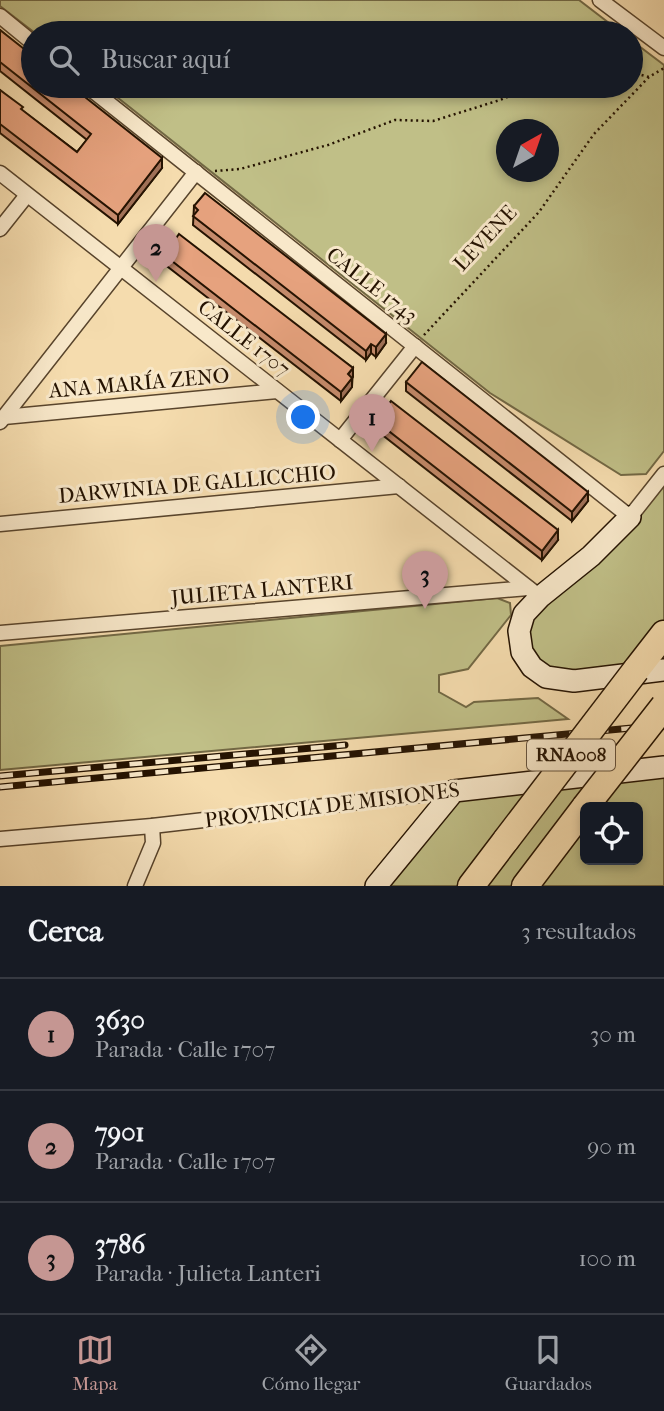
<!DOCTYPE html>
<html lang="es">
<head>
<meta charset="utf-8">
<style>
  :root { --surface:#171b24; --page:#242831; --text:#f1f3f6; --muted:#9ea1a6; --line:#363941; --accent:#c59692 }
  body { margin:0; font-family:"IM FELL French Canon",serif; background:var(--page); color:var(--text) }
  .controls { position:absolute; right:21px; bottom:21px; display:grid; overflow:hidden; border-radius:10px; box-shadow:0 4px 10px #0003 }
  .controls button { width:63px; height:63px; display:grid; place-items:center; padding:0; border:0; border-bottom:2px solid var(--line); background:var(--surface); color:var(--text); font:35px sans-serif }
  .compass { position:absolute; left:496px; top:119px; width:63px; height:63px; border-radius:50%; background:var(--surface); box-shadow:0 4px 10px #0003; rotate:40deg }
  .you { position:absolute; left:304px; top:418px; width:24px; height:24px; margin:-18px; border:5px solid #fff; border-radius:50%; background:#1a73e8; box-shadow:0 0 0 10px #1a73e833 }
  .badge { display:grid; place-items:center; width:46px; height:46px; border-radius:50%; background:var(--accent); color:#111; font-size:23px; font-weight:700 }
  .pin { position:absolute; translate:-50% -58px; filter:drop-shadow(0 2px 4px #0008) }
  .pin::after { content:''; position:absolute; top:37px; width:24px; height:21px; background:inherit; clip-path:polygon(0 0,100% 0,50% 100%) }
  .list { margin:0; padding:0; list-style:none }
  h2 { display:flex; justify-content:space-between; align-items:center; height:91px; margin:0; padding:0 28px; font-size:30px }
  h2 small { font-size:23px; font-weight:400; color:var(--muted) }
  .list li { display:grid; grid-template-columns:46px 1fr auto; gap:21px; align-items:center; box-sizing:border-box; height:112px; padding:0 28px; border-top:2px solid var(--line) }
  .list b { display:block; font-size:26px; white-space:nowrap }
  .list p { margin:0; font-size:23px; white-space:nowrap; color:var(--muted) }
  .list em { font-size:23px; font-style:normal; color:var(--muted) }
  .icon { flex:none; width:38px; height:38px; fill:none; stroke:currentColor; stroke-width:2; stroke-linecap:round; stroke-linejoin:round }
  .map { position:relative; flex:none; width:664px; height:886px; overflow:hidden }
  .search { position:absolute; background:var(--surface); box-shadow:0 4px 10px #0003; left:21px; right:21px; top:21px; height:77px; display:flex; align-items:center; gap:18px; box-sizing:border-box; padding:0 24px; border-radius:38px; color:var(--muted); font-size:26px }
  .sheet { height:427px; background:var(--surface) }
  nav { display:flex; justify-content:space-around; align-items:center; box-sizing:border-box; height:98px; border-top:2px solid var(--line); background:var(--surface); font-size:19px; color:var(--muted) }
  nav a { display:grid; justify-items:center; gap:4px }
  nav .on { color:var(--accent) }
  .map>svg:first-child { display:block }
  .green { fill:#c0bf87; stroke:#726844; stroke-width:2; fill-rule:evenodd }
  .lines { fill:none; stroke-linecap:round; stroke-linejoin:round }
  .street-casing { stroke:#58442c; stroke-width:17 }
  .secondary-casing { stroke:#241201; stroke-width:24 }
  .highway-casing { stroke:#241201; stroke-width:29 }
  .path { stroke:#241201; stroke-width:2.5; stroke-dasharray:2 3.5; stroke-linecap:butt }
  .street { stroke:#f8e8ca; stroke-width:14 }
  .secondary { stroke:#f8e8ca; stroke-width:21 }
  .highway { stroke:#f5dcae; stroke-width:26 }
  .rail-casing { stroke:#241201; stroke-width:7 }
  .rail { stroke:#f8e8ca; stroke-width:4.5; stroke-dasharray:13; stroke-linecap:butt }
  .highway-bridge-casing { stroke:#241201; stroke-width:29; stroke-linecap:butt }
  .highway-bridge { stroke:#f5dcae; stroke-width:26 }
  .wall { fill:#c68b6c; stroke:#241201; stroke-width:2 }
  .shaded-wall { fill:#a17158; stroke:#241201; stroke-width:2 }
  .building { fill:#e6a27e; stroke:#241201; stroke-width:2 }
  .labels { text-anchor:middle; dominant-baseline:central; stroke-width:6; stroke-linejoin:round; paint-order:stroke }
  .shield { fill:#f8e8ca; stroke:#64523d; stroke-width:2 }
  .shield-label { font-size:19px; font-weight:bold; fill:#241201 }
  .street-label { font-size:21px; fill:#241201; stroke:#f8e8ca }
</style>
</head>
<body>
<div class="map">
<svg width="664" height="886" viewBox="0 0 664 886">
  <rect width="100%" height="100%" fill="#f5dcae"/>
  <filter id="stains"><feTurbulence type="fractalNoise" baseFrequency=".00286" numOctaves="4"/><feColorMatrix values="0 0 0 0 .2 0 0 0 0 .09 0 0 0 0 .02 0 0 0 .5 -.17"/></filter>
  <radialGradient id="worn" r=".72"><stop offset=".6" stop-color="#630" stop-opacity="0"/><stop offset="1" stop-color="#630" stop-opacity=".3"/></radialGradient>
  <g class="green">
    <polygon points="0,0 579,0 622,33 35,33 0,6"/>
    <path d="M631 40 664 65V451L646 474 621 475 490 393 103 86H631ZM506 130H548V172H506Z"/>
    <polygon points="664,474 664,634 636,670 574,681 532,667 524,614"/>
    <polygon points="497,598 510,603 511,615 468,669 439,675 439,692 466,707 474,702 538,698 568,719 0,770 0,646"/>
    <path d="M664 767V886H376L454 791ZM585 807H638V860H585Z"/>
  </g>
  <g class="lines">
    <g class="street-casing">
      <g id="street">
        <polyline points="600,0 664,48"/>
        <polyline points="0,16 33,43"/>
        <polyline points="87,86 630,517 664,474"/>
        <polyline points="0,173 540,597"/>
        <polyline points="0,229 27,195"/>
        <polyline points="4,417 277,391"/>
        <polyline points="0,422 196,172"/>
        <polyline points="340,440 415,346"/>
        <polyline points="0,524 399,486"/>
        <polyline points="0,633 528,588"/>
        <polyline points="0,839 152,826 454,791"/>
        <polyline points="135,886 153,843 152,826"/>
      </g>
    </g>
    <g class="secondary-casing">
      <g id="secondary">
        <polyline points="630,517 591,556 540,597 524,614 519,631 522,652 532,667 546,677 574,681 664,670"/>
        <polyline points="376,886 454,791 664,767"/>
      </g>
    </g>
    <g class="highway-casing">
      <g id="highway">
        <polyline points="636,670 664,634"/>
        <polyline points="471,886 506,840"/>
        <polyline points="525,886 585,807"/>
      </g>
    </g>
    <g class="path">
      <polyline points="631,72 649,77"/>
      <polyline points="215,171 240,169 328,145 395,120 433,121 500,100 534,86"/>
      <polyline points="424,335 539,212 594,134 649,77 664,68"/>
    </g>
    <use href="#street" class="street"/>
    <use href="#secondary" class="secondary"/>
    <use href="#highway" class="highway"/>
    <g class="rail-casing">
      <g id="rail">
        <polyline points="0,776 345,745"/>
        <polyline points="0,787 664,725"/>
      </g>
    </g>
    <use href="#rail" class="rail"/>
    <g class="highway-bridge-casing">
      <g id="highway-bridge">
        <polyline points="585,807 664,706"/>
        <polyline points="506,840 636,670"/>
      </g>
    </g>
    <use href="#highway-bridge" class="highway-bridge"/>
  </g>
  <g class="wall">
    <polygon points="0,30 162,168 118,224 0,133 0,90 23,111 77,152 87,140 0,71"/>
    <polygon points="194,206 386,343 376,357 371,353 366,360 193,225"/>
    <polygon points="174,241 353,368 352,387 341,401 159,260 159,251"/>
    <polygon points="406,382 588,501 572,521 406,391"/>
    <polygon points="376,421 558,540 542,560 376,430"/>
  </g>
  <g class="shaded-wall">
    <polygon points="162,158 162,168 118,224 118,215"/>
    <polygon points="386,334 386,343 376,357 376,347"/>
    <polygon points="371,344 371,353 366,360 366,351"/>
    <polygon points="353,368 353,377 348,384 348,374"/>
    <polygon points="352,378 352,387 341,401 341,392"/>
    <polygon points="588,492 588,501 572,521 572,512"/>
    <polygon points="558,530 558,540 542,560 542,551"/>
  </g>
  <g class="building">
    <polygon points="0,30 33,56 33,86 71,86 162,158 118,215 0,124 0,90 23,107 21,109 77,152 91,134 0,62"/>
    <polygon points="205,193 386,334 376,347 371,344 366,351 193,216 198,210 194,206"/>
    <polygon points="179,234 353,368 348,374 352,378 341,392 159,251 170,237 174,241"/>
    <polygon points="422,362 588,492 572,512 406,382"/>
    <polygon points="391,401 558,530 542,551 376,421"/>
  </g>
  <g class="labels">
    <rect class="shield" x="527" y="739.5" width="88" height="31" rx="5"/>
    <g class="shield-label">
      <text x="571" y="755">RNA008</text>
    </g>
    <g class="street-label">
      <text transform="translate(485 238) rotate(-47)">LEVENE</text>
      <text transform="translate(372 285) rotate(38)">CALLE 1743</text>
      <text transform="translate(244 338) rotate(38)">CALLE 1707</text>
      <text transform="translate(139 383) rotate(-5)">ANA MARÍA ZENO</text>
      <text transform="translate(197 484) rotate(-5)">DARWINIA DE GALLICCHIO</text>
      <text transform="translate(262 590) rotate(-5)">JULIETA LANTERI</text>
      <text transform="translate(332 805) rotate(-7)">PROVINCIA DE MISIONES</text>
    </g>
  </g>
  <rect width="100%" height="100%" filter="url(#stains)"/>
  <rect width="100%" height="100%" fill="url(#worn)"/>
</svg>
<div class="controls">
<button><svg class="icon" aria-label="locate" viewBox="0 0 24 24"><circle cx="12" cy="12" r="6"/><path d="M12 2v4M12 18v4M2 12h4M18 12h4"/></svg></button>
</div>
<svg class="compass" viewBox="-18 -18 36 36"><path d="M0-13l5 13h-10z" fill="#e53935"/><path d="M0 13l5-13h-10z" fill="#9ea1a6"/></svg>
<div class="you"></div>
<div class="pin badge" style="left:372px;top:452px">1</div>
<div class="pin badge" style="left:156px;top:282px">2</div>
<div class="pin badge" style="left:425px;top:609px">3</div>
<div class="search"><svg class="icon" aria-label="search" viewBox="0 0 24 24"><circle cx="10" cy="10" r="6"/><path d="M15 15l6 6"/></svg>Buscar aquí</div>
</div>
<section class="sheet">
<h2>Cerca<small>3 resultados</small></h2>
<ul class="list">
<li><span class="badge">1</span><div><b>3630</b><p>Parada · Calle 1707</p></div><em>30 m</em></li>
<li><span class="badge">2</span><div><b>7901</b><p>Parada · Calle 1707</p></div><em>90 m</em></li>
<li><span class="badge">3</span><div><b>3786</b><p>Parada · Julieta Lanteri</p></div><em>100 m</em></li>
</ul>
</section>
<nav>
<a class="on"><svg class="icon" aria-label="map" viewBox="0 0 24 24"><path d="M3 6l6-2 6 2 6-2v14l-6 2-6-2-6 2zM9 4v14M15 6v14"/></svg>Mapa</a>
<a><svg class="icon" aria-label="directions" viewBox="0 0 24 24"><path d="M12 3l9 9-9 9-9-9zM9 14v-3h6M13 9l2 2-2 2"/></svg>Cómo llegar</a>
<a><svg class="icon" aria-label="saved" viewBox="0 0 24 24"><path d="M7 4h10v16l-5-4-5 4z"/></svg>Guardados</a>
</nav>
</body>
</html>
